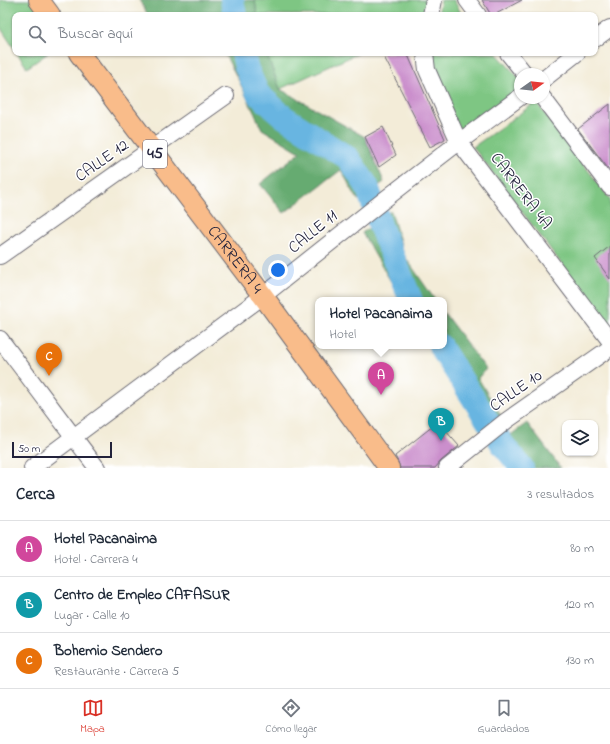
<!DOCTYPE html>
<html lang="es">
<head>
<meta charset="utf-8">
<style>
  :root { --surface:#fff; --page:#f2f2f3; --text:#1f2937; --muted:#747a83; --line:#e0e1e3; --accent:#d93025 }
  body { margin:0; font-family:"Indie Flower",sans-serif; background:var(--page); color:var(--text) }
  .controls { position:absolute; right:12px; bottom:12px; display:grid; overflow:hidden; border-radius:8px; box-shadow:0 1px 3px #0004 }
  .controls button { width:36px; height:36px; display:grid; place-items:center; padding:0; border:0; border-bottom:1px solid var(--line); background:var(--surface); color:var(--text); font:20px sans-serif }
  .compass { position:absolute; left:514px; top:68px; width:36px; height:36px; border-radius:50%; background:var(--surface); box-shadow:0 1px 3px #0004; rotate:75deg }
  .scale { position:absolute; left:12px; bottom:10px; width:100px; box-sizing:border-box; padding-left:4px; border:2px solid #22223b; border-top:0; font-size:11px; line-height:14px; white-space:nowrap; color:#22223b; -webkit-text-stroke:3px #fff; paint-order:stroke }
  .you { position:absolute; left:278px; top:270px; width:14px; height:14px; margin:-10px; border:3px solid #fff; border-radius:50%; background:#1a73e8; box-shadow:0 0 0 6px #1a73e833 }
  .badge { display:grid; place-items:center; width:26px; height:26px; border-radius:50%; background:var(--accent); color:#fff; font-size:13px; font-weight:700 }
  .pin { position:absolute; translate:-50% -33px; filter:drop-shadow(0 1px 2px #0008) }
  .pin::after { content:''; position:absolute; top:21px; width:14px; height:12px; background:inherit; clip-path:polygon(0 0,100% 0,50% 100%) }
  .popup { position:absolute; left:315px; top:297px; width:132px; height:52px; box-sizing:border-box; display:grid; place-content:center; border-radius:8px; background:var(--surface); filter:drop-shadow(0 1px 3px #0005); font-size:13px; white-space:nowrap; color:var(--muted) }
  .popup b { font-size:15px; color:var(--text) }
  .popup::after { content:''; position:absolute; left:50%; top:100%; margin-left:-8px; border:8px solid transparent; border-top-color:var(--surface) }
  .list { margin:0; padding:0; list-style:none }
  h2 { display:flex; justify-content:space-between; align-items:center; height:52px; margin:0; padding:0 16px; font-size:17px }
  h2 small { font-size:13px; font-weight:400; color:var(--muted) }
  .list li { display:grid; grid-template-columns:26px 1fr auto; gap:12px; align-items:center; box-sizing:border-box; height:56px; padding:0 16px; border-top:1px solid var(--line) }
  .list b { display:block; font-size:15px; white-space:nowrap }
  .list p { margin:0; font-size:13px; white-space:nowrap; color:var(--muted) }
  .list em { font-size:13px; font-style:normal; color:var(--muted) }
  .icon { flex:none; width:22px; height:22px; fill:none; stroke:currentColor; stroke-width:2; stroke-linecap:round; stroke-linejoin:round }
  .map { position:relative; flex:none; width:610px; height:468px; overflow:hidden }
  .search { position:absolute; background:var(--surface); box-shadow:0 1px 3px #0004; left:12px; right:12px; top:12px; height:44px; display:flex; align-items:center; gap:10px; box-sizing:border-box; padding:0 14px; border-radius:8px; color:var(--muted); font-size:15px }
  .sheet { height:220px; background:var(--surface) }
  nav { display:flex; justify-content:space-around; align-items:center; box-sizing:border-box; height:56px; border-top:1px solid var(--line); background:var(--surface); font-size:11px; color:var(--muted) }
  nav a { display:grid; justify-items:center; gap:2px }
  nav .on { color:var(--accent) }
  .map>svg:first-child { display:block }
  .green { fill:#7ec683; stroke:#50745f }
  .forest { fill:#66ab71; stroke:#446656 }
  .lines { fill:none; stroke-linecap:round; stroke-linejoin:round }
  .river { stroke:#67b5e1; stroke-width:24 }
  .building { fill:#cb8fcc }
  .minor-casing { stroke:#6b6972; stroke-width:18 }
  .major-casing { stroke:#6b6972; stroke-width:22 }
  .minor { stroke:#fff; stroke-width:16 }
  .major { stroke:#f9bc8a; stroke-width:20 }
  .labels { text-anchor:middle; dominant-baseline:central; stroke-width:3; stroke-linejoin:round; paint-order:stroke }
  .shield { fill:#fff; stroke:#646476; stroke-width:1 }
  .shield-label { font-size:16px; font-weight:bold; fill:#22223b }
  .street-label { font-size:17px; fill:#22223b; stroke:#fff }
</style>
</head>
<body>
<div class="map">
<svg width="610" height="468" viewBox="0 0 610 468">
  <rect width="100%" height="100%" fill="#fff"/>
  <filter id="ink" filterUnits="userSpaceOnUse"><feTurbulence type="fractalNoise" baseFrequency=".025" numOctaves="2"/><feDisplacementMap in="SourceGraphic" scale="8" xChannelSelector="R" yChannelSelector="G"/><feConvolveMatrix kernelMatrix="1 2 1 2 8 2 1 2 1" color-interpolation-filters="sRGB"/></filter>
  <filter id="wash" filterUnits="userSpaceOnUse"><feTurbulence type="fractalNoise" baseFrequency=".012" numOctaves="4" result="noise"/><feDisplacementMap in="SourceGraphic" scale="16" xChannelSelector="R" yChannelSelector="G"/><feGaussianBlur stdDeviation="0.9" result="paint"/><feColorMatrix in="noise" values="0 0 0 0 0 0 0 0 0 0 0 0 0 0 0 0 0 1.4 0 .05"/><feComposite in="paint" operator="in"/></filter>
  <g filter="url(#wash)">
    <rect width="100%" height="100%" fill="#f3ecd8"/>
    <g class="green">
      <polygon points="0,0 46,0 51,15 15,15 15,50 0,27"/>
      <polygon points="255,0 430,0 426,15 257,15"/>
      <polygon points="441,0 454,0 462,15 438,15"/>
      <polygon points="17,53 48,53 27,68"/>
      <polygon points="266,53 359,53 280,89"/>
      <polygon points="433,53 496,53 520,79 520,89 459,131 434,69"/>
      <polygon points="536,102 610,199 610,328 473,147"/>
    </g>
    <g class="forest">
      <polygon points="139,0 255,0 257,15 148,15"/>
      <polygon points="224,53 266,53 280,89 365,137 384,182 358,200 341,170 284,213 260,184 300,152 262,129 238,79"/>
      <polygon points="391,211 404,255 435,300 402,300 362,233"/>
      <polygon points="444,313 486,369 478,378 501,416 486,428 434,346 444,346"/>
      <polygon points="527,423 561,468 517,468 498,444"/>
    </g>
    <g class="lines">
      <g class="river">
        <polyline points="232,0 235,15"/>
        <polyline points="243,53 246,67 258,94 284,117 348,158 367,186 381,228 411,300"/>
        <polyline points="440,346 503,445 522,468"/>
      </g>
    </g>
    <g id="blocks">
      <g class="building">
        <polygon points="482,0 522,0 494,15 491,15"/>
        <polygon points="382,53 407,53 445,139 430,147"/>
        <polygon points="610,104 610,171 578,129"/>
        <polygon points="383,127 396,155 379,167 365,137"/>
        <polygon points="610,246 610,279 595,258"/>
        <polygon points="438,422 459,446 441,461 435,468 400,468 398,462 395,456"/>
      </g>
    </g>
  </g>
  <g filter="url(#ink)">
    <use href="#blocks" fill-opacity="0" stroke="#6b6972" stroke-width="1"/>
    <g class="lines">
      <g class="minor-casing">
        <g id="minor">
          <polyline points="467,0 478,15"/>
          <polyline points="431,15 434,0"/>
          <polyline points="595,39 610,28"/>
          <polyline points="425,53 427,70 459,142 610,341"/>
          <polyline points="508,53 525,74"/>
          <polyline points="544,79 577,53"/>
          <polyline points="543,98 610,187"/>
          <polyline points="0,256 226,96"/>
          <polyline points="0,339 97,468"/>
          <polyline points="32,468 263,296 384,200 459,142 520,97"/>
          <polyline points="447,468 506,421 610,348"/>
        </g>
      </g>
      <g class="major-casing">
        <g id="major">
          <polyline points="39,0 50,15"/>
          <path id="s1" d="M79 53 263 296 389 468"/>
        </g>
      </g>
      <use href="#minor" class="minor"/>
      <use href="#major" class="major"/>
    </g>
  </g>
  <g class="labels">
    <rect class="shield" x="143" y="140" width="24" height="28" rx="3"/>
    <g class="shield-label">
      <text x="155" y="154">45</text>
    </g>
    <g class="street-label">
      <text transform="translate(102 161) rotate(-35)">CALLE 12</text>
      <text transform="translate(521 191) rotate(53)">CARRERA 4A</text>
      <text transform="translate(313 232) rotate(-39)">CALLE 11</text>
      <text stroke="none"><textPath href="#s1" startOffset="259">CARRERA 4</textPath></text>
      <text transform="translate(516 391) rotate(-35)">CALLE 10</text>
    </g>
  </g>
</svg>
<div class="controls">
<button><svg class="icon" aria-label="layers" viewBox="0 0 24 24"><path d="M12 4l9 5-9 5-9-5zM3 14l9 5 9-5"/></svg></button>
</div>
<svg class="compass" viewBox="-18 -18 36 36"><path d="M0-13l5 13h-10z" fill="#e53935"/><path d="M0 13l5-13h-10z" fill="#747a83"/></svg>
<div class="scale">50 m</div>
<div class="you"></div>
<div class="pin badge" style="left:381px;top:395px;background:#d1479c">A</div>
<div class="popup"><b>Hotel Pacanaima</b>Hotel</div>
<div class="pin badge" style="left:441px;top:441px;background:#0f9aa8">B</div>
<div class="pin badge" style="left:49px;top:376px;background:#e8710a">C</div>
<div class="search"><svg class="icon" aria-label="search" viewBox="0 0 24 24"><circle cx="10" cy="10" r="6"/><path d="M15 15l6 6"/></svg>Buscar aquí</div>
</div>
<section class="sheet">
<h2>Cerca<small>3 resultados</small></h2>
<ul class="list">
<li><span class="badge" style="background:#d1479c">A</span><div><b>Hotel Pacanaima</b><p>Hotel · Carrera 4</p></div><em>80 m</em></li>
<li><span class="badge" style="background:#0f9aa8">B</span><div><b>Centro de Empleo CAFASUR</b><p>Lugar · Calle 10</p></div><em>120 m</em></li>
<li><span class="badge" style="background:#e8710a">C</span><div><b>Bohemio Sendero</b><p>Restaurante · Carrera 5</p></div><em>130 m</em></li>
</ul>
</section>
<nav>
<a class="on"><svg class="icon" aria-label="map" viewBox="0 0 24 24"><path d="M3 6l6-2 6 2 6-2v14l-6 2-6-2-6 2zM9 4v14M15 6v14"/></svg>Mapa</a>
<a><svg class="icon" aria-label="directions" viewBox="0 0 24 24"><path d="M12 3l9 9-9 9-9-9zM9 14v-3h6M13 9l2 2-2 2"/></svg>Cómo llegar</a>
<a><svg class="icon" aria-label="saved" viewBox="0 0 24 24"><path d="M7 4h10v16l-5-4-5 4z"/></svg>Guardados</a>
</nav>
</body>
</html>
